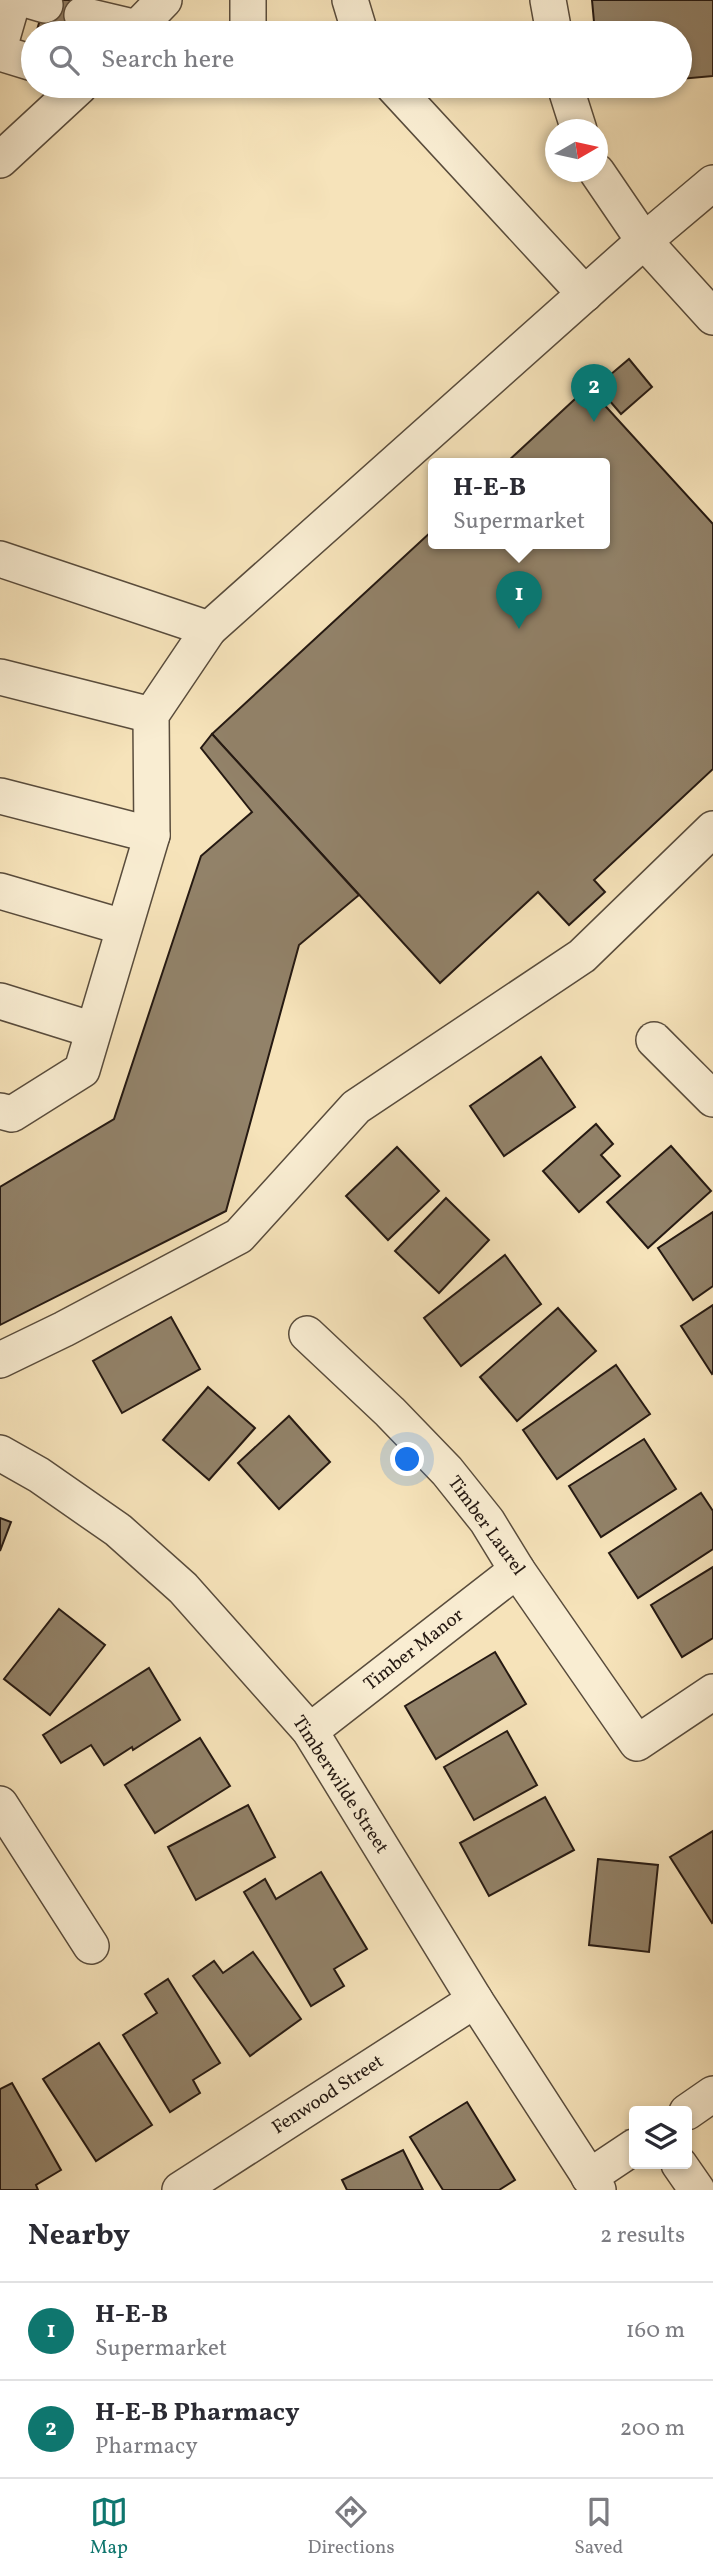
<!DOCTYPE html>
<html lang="en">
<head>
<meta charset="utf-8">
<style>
  :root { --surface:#fff; --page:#f7f7f7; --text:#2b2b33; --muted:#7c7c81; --line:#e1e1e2; --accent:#0f766e }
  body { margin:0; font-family:Vollkorn,serif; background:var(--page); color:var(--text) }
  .controls { position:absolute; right:21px; bottom:21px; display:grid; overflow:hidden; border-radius:7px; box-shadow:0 4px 10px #0003 }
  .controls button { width:63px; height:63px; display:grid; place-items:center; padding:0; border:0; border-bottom:2px solid var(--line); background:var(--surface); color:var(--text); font:35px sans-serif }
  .compass { position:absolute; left:545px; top:119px; width:63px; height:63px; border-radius:50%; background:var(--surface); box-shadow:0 4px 10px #0003; rotate:81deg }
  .you { position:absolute; left:408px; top:1460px; width:24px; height:24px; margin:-18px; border:5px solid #fff; border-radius:50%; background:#1a73e8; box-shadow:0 0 0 10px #1a73e833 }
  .badge { display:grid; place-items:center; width:46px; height:46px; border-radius:50%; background:var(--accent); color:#fff; font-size:23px; font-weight:700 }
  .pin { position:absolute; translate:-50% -58px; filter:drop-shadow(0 2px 4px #0008) }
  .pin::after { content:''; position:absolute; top:37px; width:24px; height:21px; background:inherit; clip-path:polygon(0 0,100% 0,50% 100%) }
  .popup { position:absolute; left:428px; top:458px; width:182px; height:91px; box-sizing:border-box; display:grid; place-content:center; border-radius:7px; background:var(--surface); filter:drop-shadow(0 2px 5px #0005); font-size:23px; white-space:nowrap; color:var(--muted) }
  .popup b { font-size:26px; color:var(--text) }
  .popup::after { content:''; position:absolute; left:50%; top:100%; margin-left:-14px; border:14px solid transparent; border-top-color:var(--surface) }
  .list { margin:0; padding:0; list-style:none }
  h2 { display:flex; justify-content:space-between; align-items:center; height:91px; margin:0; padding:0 28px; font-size:30px }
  h2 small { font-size:23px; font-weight:400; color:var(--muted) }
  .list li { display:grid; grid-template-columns:46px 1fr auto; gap:21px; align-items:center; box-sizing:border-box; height:98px; padding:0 28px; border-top:2px solid var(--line) }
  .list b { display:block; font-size:26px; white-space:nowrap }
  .list p { margin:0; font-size:23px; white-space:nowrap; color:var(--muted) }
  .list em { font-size:23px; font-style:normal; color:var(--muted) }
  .icon { flex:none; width:38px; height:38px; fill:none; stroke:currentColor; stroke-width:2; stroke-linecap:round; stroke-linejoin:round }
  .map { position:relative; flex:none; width:713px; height:2190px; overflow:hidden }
  .search { position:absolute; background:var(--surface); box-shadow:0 4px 10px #0003; left:21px; right:21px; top:21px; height:77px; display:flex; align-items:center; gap:18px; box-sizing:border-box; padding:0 24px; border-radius:38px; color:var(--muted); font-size:26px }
  .sheet { height:287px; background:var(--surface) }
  nav { display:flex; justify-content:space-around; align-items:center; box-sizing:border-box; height:98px; border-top:2px solid var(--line); background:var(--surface); font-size:19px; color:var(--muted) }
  nav a { display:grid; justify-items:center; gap:4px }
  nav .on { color:var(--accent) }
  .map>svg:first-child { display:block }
  .building { fill:#928269; stroke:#251912; stroke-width:2 }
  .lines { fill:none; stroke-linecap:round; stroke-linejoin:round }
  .minor-casing { stroke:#594c3c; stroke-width:38 }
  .minor { stroke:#f9edd2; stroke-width:35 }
  .labels { text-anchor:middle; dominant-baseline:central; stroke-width:5; stroke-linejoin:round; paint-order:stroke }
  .street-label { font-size:19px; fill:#251912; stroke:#f9edd2 }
</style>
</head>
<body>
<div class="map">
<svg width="713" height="2190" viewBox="0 0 713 2190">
  <rect width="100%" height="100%" fill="#f6e3ba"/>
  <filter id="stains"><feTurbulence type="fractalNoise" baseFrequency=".00286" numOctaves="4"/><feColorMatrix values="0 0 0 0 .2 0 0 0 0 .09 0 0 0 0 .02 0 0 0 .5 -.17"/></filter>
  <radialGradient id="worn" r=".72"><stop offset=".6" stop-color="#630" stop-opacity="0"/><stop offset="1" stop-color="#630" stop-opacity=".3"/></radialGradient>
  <g class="building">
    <polygon points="46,0 87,0 77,33 36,33"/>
    <polygon points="592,0 713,0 713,76 680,79 680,33 595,33"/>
    <polygon points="629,359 652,387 621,414 597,386"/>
    <polygon points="588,387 713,524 713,769 594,880 605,892 569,925 538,892 440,983 212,734 433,530 433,543 605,543 605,463 506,463"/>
    <polygon points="212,734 359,895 299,945 226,1211 0,1325 0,1187 114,1119 201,856 252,812 201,748"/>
    <polygon points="541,1057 575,1107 504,1156 470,1106"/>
    <polygon points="596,1124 613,1144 601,1155 620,1176 579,1212 543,1171"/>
    <polygon points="671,1146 711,1191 648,1248 607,1202"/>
    <polygon points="397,1147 439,1191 388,1240 346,1196"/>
    <polygon points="446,1198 489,1240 439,1293 395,1251"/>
    <polygon points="713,1212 713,1286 693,1300 658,1248"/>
    <polygon points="505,1255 541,1304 461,1366 424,1318"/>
    <polygon points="713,1305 713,1373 712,1374 681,1326"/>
    <polygon points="558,1308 596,1351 517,1421 480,1377"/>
    <polygon points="171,1317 200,1369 122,1413 93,1361"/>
    <polygon points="616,1365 650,1414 557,1479 523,1430"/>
    <polygon points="208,1387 255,1428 209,1480 163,1440"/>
    <polygon points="289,1416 330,1462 279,1509 238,1463"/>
    <polygon points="644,1439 676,1489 601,1537 569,1486"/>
    <polygon points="701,1493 713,1511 713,1549 638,1598 609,1553"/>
    <polygon points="0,1518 11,1522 0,1551"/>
    <polygon points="713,1567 713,1638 682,1657 651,1605"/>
    <polygon points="59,1609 105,1645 50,1715 4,1679"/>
    <polygon points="495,1652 526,1704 436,1759 405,1706"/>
    <polygon points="149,1668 180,1720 133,1750 132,1747 104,1765 91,1745 61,1763 43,1735"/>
    <polygon points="507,1731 537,1785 474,1820 444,1767"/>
    <polygon points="200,1738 230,1786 155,1833 125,1785"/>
    <polygon points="545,1797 574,1850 489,1896 460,1843"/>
    <polygon points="248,1805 275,1857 196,1900 168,1847"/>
    <polygon points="713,1831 713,1922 712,1923 670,1857"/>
    <polygon points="598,1859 658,1865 649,1952 589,1945"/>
    <polygon points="321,1872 367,1949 334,1969 344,1986 311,2006 244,1892 265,1879 276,1899"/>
    <polygon points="253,1952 301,2019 250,2056 193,1976 214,1961 223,1973"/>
    <polygon points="168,1979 220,2063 193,2080 200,2093 170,2112 123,2035 157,2013 145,1994"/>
    <polygon points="99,2043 152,2125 96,2161 43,2079"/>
    <polygon points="12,2083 61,2170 36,2185 38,2190 0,2190 0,2089"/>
    <polygon points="467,2102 515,2180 499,2190 443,2190 410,2137"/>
    <polygon points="403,2150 423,2190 347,2190 342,2180"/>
  </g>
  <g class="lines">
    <g class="minor-casing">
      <g id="minor">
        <polyline points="28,0 45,5"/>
        <polyline points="350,0 360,33"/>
        <polyline points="548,0 554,33"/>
        <polyline points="82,15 137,28"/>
        <polyline points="132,33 164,0"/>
        <polyline points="248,33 248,0"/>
        <polyline points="0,45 13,0"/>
        <polyline points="0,53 33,63"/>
        <polyline points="393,86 585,294"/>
        <polyline points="565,86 579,130"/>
        <polyline points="0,160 80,86"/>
        <polyline points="597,172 644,241 713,317"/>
        <polyline points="0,559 209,629 644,241 713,183"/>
        <polyline points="0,677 151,715"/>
        <polyline points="0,796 152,835"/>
        <polyline points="0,891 123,927"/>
        <polyline points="0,1001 93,1030"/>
        <polyline points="654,1040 713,1099"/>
        <polyline points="0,1111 12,1114 82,1070 152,835 151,715 209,629"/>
        <polyline points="307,1334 390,1412 447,1471 487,1521 517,1570 637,1743 713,1692"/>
        <polyline points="0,1360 64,1329 239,1236 356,1107 582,956 713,829"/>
        <polyline points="0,1453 39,1475 118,1530 183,1588 310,1731 475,2000 598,2190"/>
        <polyline points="310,1731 517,1570"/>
        <polyline points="0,1804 91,1946"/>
        <polyline points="687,2112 713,2094"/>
        <polyline points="679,2164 697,2190"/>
        <polyline points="589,2177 634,2147"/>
        <polyline points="180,2190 475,2000"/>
      </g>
    </g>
    <use href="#minor" class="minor"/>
  </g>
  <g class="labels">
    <g class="street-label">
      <text transform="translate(486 1526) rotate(54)">Timber Laurel</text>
      <text transform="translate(414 1650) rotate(-38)">Timber Manor</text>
      <text transform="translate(340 1785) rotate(57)">Timberwilde Street</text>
      <text transform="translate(328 2095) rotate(-33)">Fenwood Street</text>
    </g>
  </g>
  <rect width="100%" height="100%" filter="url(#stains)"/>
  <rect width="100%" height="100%" fill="url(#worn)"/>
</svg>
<div class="controls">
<button><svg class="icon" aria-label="layers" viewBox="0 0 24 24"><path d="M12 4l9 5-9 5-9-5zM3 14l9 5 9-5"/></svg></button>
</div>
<svg class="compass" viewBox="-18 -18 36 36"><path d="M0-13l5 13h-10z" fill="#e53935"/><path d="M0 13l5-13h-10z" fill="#7c7c81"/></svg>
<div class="you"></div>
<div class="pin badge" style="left:519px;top:629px">1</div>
<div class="popup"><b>H-E-B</b>Supermarket</div>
<div class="pin badge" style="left:594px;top:422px">2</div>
<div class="search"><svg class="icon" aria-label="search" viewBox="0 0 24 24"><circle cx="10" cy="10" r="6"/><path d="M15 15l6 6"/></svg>Search here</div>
</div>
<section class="sheet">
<h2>Nearby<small>2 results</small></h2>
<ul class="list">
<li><span class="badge">1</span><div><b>H-E-B</b><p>Supermarket</p></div><em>160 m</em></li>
<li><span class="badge">2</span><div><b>H-E-B Pharmacy</b><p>Pharmacy</p></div><em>200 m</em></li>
</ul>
</section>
<nav>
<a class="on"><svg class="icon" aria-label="map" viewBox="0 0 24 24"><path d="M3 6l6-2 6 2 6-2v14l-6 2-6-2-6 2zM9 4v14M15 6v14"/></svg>Map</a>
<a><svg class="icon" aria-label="directions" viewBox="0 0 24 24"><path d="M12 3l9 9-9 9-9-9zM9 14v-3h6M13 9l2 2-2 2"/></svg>Directions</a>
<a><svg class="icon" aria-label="saved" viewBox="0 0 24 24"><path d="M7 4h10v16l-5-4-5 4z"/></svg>Saved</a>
</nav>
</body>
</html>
